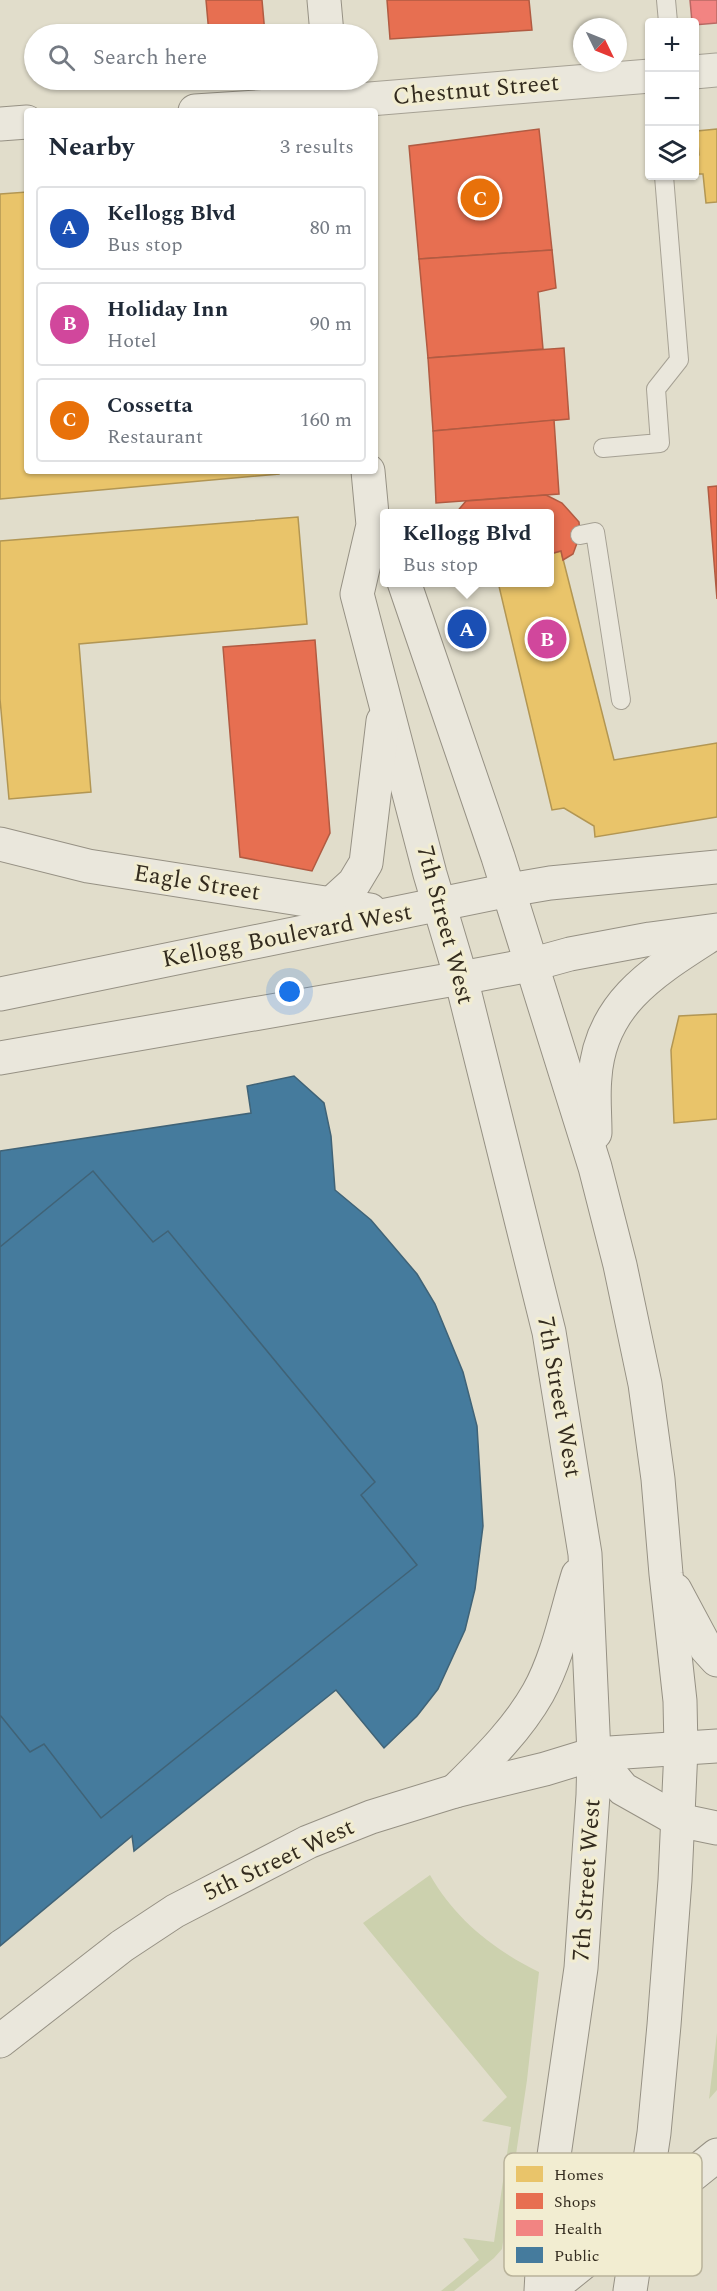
<!DOCTYPE html>
<html lang="en">
<head>
<meta charset="utf-8">
<style>
  :root { --surface:#fff; --page:#f6f6f7; --text:#1f2937; --muted:#747a83; --line:#e0e1e3; --accent:#7c3aed }
  body { margin:0; font-family:Spectral,serif; background:var(--page); color:var(--text) }
  .controls { position:absolute; right:18px; top:18px; display:grid; overflow:hidden; border-radius:6px; box-shadow:0 2px 4px #0004 }
  .controls button { width:54px; height:54px; display:grid; place-items:center; padding:0; border:0; border-bottom:2px solid var(--line); background:var(--surface); color:var(--text); font:30px sans-serif }
  .compass { position:absolute; left:573px; top:18px; width:54px; height:54px; border-radius:50%; background:var(--surface); box-shadow:0 2px 4px #0004; rotate:133deg }
  .you { position:absolute; left:290px; top:992px; width:21px; height:21px; margin:-15px; border:4px solid #fff; border-radius:50%; background:#1a73e8; box-shadow:0 0 0 9px #1a73e833 }
  .badge { display:grid; place-items:center; width:39px; height:39px; border-radius:50%; background:var(--accent); color:#fff; font-size:20px; font-weight:700 }
  .pin { position:absolute; translate:-50% -50%; border:3px solid #fff; box-shadow:0 2px 6px #0006 }
  .popup { position:absolute; left:380px; top:509px; width:174px; height:78px; box-sizing:border-box; display:grid; place-content:center; border-radius:6px; background:var(--surface); filter:drop-shadow(0 2px 4px #0005); font-size:20px; white-space:nowrap; color:var(--muted) }
  .popup b { font-size:22px; color:var(--text) }
  .popup::after { content:''; position:absolute; left:50%; top:100%; margin-left:-12px; border:12px solid transparent; border-top-color:var(--surface) }
  .list { margin:0; padding:0; list-style:none }
  h2 { display:flex; justify-content:space-between; align-items:center; height:78px; margin:0; padding:0 24px; font-size:26px }
  h2 small { font-size:20px; font-weight:400; color:var(--muted) }
  .list li { display:grid; grid-template-columns:39px 1fr auto; gap:18px; align-items:center; box-sizing:border-box; height:84px; margin:0 12px 12px; padding:0 12px; border:2px solid var(--line); border-radius:6px }
  .list b { display:block; font-size:22px; white-space:nowrap }
  .list p { margin:0; font-size:20px; white-space:nowrap; color:var(--muted) }
  .list em { font-size:20px; font-style:normal; color:var(--muted) }
  .icon { flex:none; width:33px; height:33px; fill:none; stroke:currentColor; stroke-width:2; stroke-linecap:round; stroke-linejoin:round }
  .map { position:relative; flex:none; width:717px; height:2291px; overflow:hidden }
  .search { position:absolute; background:var(--surface); box-shadow:0 2px 4px #0004; left:24px; top:24px; width:354px; height:66px; display:flex; align-items:center; gap:15px; box-sizing:border-box; padding:0 21px; border-radius:33px; color:var(--muted); font-size:22px }
  .panel { position:absolute; background:var(--surface); box-shadow:0 2px 4px #0004; left:24px; top:108px; width:354px; height:366px; border-radius:6px }
  .map>svg:first-child { display:block }
  .green { fill:#ccd1ae }
  .homes { fill:#e9c46a; stroke:#b29653; stroke-width:1.5 }
  .shops { fill:#e76f51; stroke:#b15b42; stroke-width:1.5 }
  .health { fill:#f28482; stroke:#b96964; stroke-width:1.5 }
  .public { fill:#457b9d; stroke:#406377; stroke-width:1.5 }
  .lines { fill:none; stroke-linecap:round; stroke-linejoin:round }
  .lane-casing { stroke:#a6a194; stroke-width:20 }
  .street-casing { stroke:#a6a194; stroke-width:35 }
  .secondary-casing { stroke:#969184; stroke-width:35 }
  .lane { stroke:#eae7dc; stroke-width:18 }
  .street { stroke:#eae7dc; stroke-width:33 }
  .secondary { stroke:#eae7dc; stroke-width:33 }
  .labels { text-anchor:middle; dominant-baseline:central; stroke-width:6; stroke-linejoin:round; paint-order:stroke }
  .street-label { font-size:24px; fill:#332b1e; stroke:#f2edd1 }
  .key { fill:#f2edd1; stroke:#b9b39b; stroke-width:1.5 }
  .key-label { font-size:16px; fill:#332b1e }
</style>
</head>
<body>
<div class="map">
<svg width="717" height="2291" viewBox="0 0 717 2291">
  <rect width="100%" height="100%" fill="#e1ddcb"/>
  <g class="green">
    <path d="M430 1875C455 1919 494 1950 539 1972L527 2080 502 2249 494 2258 454 2291H441L479 2260 463 2238 494 2242 511 2127 482 2121 507 2097 363 1923Z"/>
    <polygon points="717,2033 717,2090 709,2099"/>
  </g>
  <g class="homes">
    <polygon points="717,129 717,202 706,203 703,174 695,174 694,156 699,155 697,131"/>
    <polygon points="27,192 27,471 279,471 279,474 0,499 0,194"/>
    <polygon points="298,517 307,624 79,644 91,792 9,799 0,699 0,541"/>
    <polygon points="561,551 614,760 717,743 717,817 595,837 594,826 564,808 552,810 498,582 550,582 550,554"/>
    <polygon points="717,1014 717,1119 674,1123 671,1050 679,1016"/>
  </g>
  <g class="shops">
    <polygon points="206,0 262,0 265,34 209,34"/>
    <polygon points="387,0 529,0 532,30 390,39"/>
    <polygon points="539,129 552,250 419,259 409,146"/>
    <polygon points="552,250 556,288 538,292 543,349 428,358 419,259"/>
    <polygon points="564,348 569,419 433,431 428,358"/>
    <polygon points="554,420 559,494 436,503 433,431"/>
    <polygon points="717,486 717,599 708,487"/>
    <polygon points="546,495 562,503 579,522 580,535 573,554 563,560 561,551 550,554 550,514 455,514 466,501"/>
    <polygon points="315,640 330,833 312,871 240,857 223,647"/>
  </g>
  <polygon class="health" points="690,0 717,0 717,23 694,25 694,22 692,22"/>
  <g class="public">
    <polygon points="294,1076 324,1103 331,1136 335,1190 371,1220 417,1274 435,1304 463,1372 477,1426 483,1526 475,1589 465,1630 438,1689 417,1716 384,1748 336,1690 134,1851 132,1836 0,1946 0,1151 251,1113 247,1086"/>
    <polygon points="93,1171 153,1242 168,1231 375,1482 361,1495 417,1565 101,1818 44,1744 30,1752 0,1715 0,1247"/>
  </g>
  <g class="lines">
    <g class="lane-casing">
      <g id="lane">
        <polyline points="666,0 668,22"/>
        <polyline points="603,448 660,443 656,389 679,360 664,176"/>
        <polyline points="580,535 595,532 621,700"/>
      </g>
    </g>
    <g class="street-casing">
      <g id="street">
        <polyline points="694,72 717,70"/>
        <polyline points="333,102 650,76"/>
      </g>
    </g>
    <g class="secondary-casing">
      <g id="secondary">
        <polyline points="324,0 327,34"/>
        <polyline points="195,111 333,102"/>
        <polyline points="0,124 27,122"/>
        <polyline points="368,471 373,525 357,594 430,874 461,978 549,1332 585,1554 594,1754 593,1795 581,1968 545,2218 541,2291"/>
        <polyline points="404,582 498,857 595,1167 620,1265 645,1384 658,1479 666,1574 680,1701 681,1749 675,1880 664,2025 654,2133 630,2291"/>
        <polyline points="0,844 88,866 370,910"/>
        <polyline points="320,914 354,883 366,863 383,721"/>
        <polyline points="0,994 509,890 550,883 717,867"/>
        <polyline points="0,1058 461,978 530,965 570,954 650,939 717,930"/>
        <path d="M595 1133C595 1114 593 1095 595 1077 600 1004 653 972 709 936"/>
        <polyline points="675,1590 706,1648 717,1660"/>
        <polyline points="594,1754 623,1789 678,1820 717,1828"/>
        <path d="M455 1791C485 1761 517 1730 538 1693 558 1657 566 1614 578 1575"/>
        <polyline points="0,2041 122,1946 175,1911 308,1842 371,1817 455,1791 545,1769 594,1754 717,1746"/>
        <polyline points="548,2291 717,2155"/>
      </g>
    </g>
    <use href="#lane" class="lane"/>
    <use href="#street" class="street"/>
    <use href="#secondary" class="secondary"/>
  </g>
  <g class="labels">
    <g class="street-label">
      <text transform="translate(476 90) rotate(-5)">Chestnut Street</text>
      <text transform="translate(197 883) rotate(9)">Eagle Street</text>
      <text transform="translate(445 925) rotate(75)">7th Street West</text>
      <text transform="translate(287 936) rotate(-11)">Kellogg Boulevard West</text>
      <text transform="translate(559 1397) rotate(80)">7th Street West</text>
      <text transform="translate(279 1860) rotate(-25)">5th Street West</text>
      <text transform="translate(587 1880) rotate(-86)">7th Street West</text>
    </g>
  </g>
  <rect x="504" y="2153" width="198" height="123" rx="9" class="key"/>
  <rect x="516" y="2166" width="27" height="16" fill="#e9c46a"/>
  <rect x="516" y="2193" width="27" height="16" fill="#e76f51"/>
  <rect x="516" y="2220" width="27" height="16" fill="#f28482"/>
  <rect x="516" y="2247" width="27" height="16" fill="#457b9d"/>
  <g class="key-label">
    <text x="554" y="2180">Homes</text>
    <text x="554" y="2207">Shops</text>
    <text x="554" y="2234">Health</text>
    <text x="554" y="2261">Public</text>
  </g>
</svg>
<div class="controls">
<button>+</button>
<button>−</button>
<button><svg class="icon" aria-label="layers" viewBox="0 0 24 24"><path d="M12 4l9 5-9 5-9-5zM3 14l9 5 9-5"/></svg></button>
</div>
<svg class="compass" viewBox="-18 -18 36 36"><path d="M0-13l5 13h-10z" fill="#e53935"/><path d="M0 13l5-13h-10z" fill="#747a83"/></svg>
<div class="you"></div>
<div class="pin badge" style="left:467px;top:629px;background:#1a4fb4">A</div>
<div class="popup"><b>Kellogg Blvd</b>Bus stop</div>
<div class="pin badge" style="left:547px;top:639px;background:#d1479c">B</div>
<div class="pin badge" style="left:480px;top:198px;background:#e8710a">C</div>
<div class="search"><svg class="icon" aria-label="search" viewBox="0 0 24 24"><circle cx="10" cy="10" r="6"/><path d="M15 15l6 6"/></svg>Search here</div>
<section class="panel">
<h2>Nearby<small>3 results</small></h2>
<ul class="list">
<li><span class="badge" style="background:#1a4fb4">A</span><div><b>Kellogg Blvd</b><p>Bus stop</p></div><em>80 m</em></li>
<li><span class="badge" style="background:#d1479c">B</span><div><b>Holiday Inn</b><p>Hotel</p></div><em>90 m</em></li>
<li><span class="badge" style="background:#e8710a">C</span><div><b>Cossetta</b><p>Restaurant</p></div><em>160 m</em></li>
</ul>
</section>
</div>
</body>
</html>
